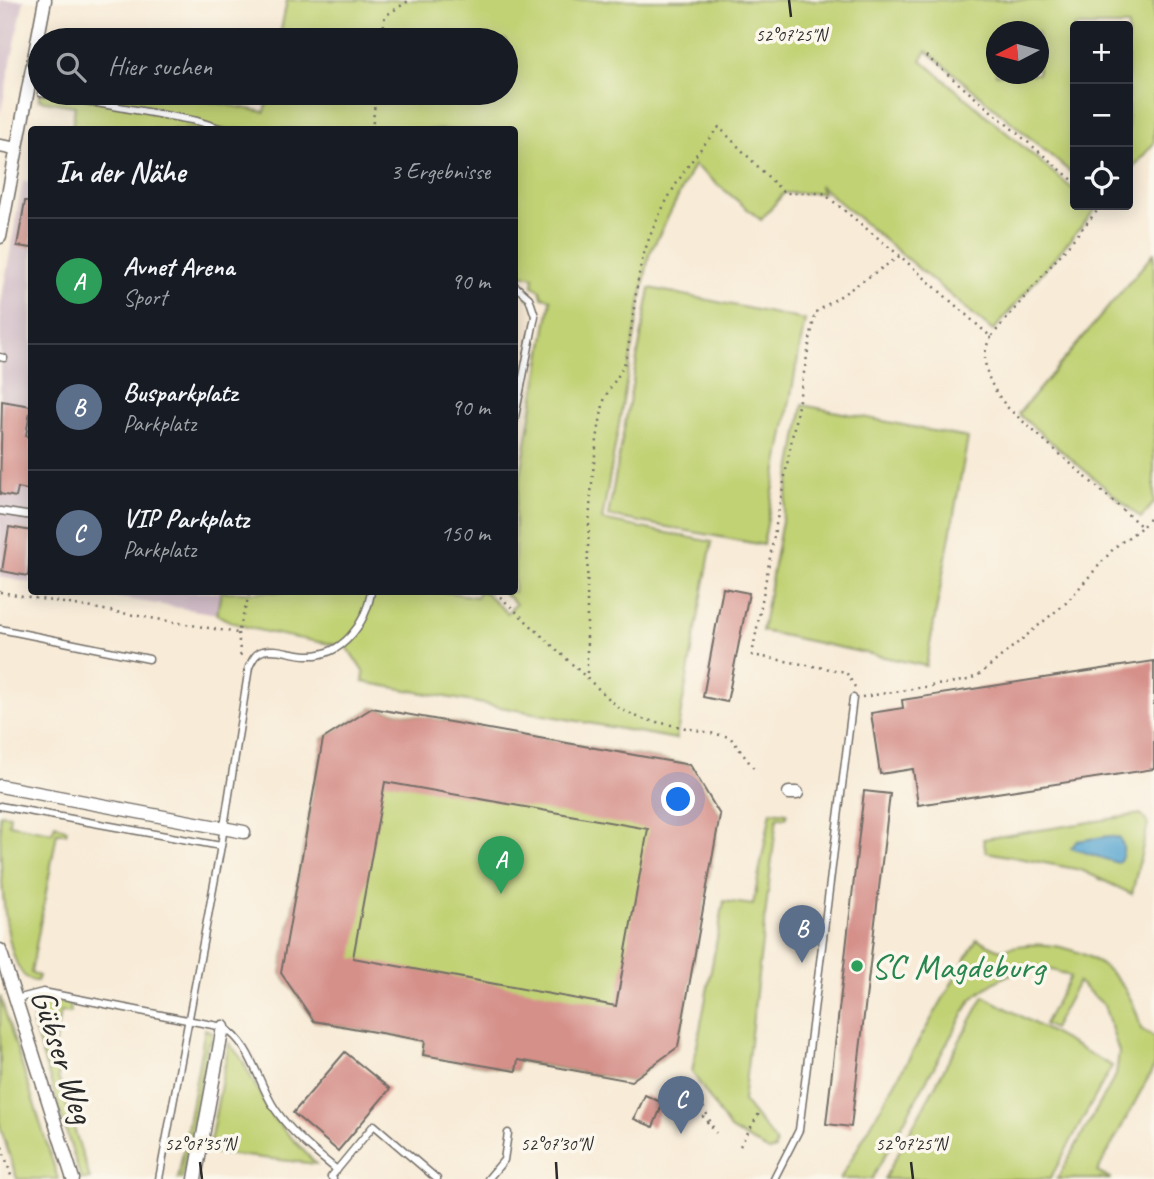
<!DOCTYPE html>
<html lang="de">
<head>
<meta charset="utf-8">
<style>
  :root { --surface:#171b24; --page:#20242c; --text:#f1f3f6; --muted:#9ea1a6; --line:#363941; --accent:#7c3aed }
  body { margin:0; font-family:Caveat,sans-serif; background:var(--page); color:var(--text) }
  .controls { position:absolute; right:21px; top:21px; display:grid; overflow:hidden; border-radius:7px; box-shadow:0 4px 18px #0003 }
  .controls button { width:63px; height:63px; display:grid; place-items:center; padding:0; border:0; border-bottom:2px solid var(--line); background:var(--surface); color:var(--text); font:35px sans-serif }
  .compass { position:absolute; left:986px; top:21px; width:63px; height:63px; border-radius:50%; background:var(--surface); box-shadow:0 4px 18px #0003; rotate:264deg }
  .you { position:absolute; left:679px; top:800px; width:24px; height:24px; margin:-18px; border:5px solid #fff; border-radius:50%; background:#1a73e8; box-shadow:0 0 0 10px #1a73e833 }
  .badge { display:grid; place-items:center; width:46px; height:46px; border-radius:50%; background:var(--accent); color:#fff; font-size:23px; font-weight:700 }
  .pin { position:absolute; translate:-50% -58px; filter:drop-shadow(0 2px 4px #0008) }
  .pin::after { content:''; position:absolute; top:37px; width:24px; height:21px; background:inherit; clip-path:polygon(0 0,100% 0,50% 100%) }
  .list { margin:0; padding:0; list-style:none }
  h2 { display:flex; justify-content:space-between; align-items:center; height:91px; margin:0; padding:0 28px; font-size:30px }
  h2 small { font-size:23px; font-weight:400; color:var(--muted) }
  .list li { display:grid; grid-template-columns:46px 1fr auto; gap:21px; align-items:center; box-sizing:border-box; height:126px; padding:0 28px; border-top:2px solid var(--line) }
  .list b { display:block; font-size:26px; white-space:nowrap }
  .list p { margin:0; font-size:23px; white-space:nowrap; color:var(--muted) }
  .list em { font-size:23px; font-style:normal; color:var(--muted) }
  .icon { flex:none; width:38px; height:38px; fill:none; stroke:currentColor; stroke-width:2; stroke-linecap:round; stroke-linejoin:round }
  .map { position:relative; flex:none; width:1154px; height:1179px; overflow:hidden }
  .search { position:absolute; background:var(--surface); box-shadow:0 4px 18px #0003; left:28px; top:28px; width:490px; height:77px; display:flex; align-items:center; gap:18px; box-sizing:border-box; padding:0 24px; border-radius:38px; color:var(--muted); font-size:26px }
  .panel { position:absolute; background:var(--surface); box-shadow:0 4px 18px #0003; left:28px; top:126px; width:490px; height:469px; border-radius:7px }
  .map>svg:first-child { display:block }
  .industrial { fill:#d2bdc8 }
  .green { fill:#c1d275; stroke:#767e50; stroke-width:2; fill-rule:evenodd }
  .water { fill:#57a5d0; stroke:#41687e; stroke-width:2 }
  .building { fill:#d5908a; fill-rule:evenodd }
  .lines { fill:none; stroke-linecap:round; stroke-linejoin:round }
  .lane-casing { stroke:#736e67; stroke-width:9 }
  .street-casing { stroke:#736e67; stroke-width:15 }
  .path { stroke:#736e67; stroke-width:2.5; stroke-dasharray:2 5; stroke-linecap:butt }
  .lane { stroke:#fff; stroke-width:6 }
  .street { stroke:#fff; stroke-width:12 }
  .ticks { fill:none; stroke:#2b2b2b; stroke-width:2.5 }
  .leisure-dot { fill:#2e9e5b; stroke:#fbf7ec; stroke-width:2.5 }
  .labels { text-anchor:middle; dominant-baseline:central; stroke-width:7; stroke-linejoin:round; paint-order:stroke }
  .leisure-label { font-size:35px; fill:#27864d; stroke:#fbf7ec; text-anchor:start }
  .street-label { font-size:35px; fill:#2b2b2b; stroke:#fbf7ec }
  .ticks-label { font-size:18px; text-anchor:middle; fill:#2b2b2b; stroke:#fbf7ec; stroke-width:7; stroke-linejoin:round; paint-order:stroke }
</style>
</head>
<body>
<div class="map">
<svg width="1154" height="1179" viewBox="0 0 1154 1179">
  <rect width="100%" height="100%" fill="#fbf7ec"/>
  <filter id="ink" filterUnits="userSpaceOnUse"><feTurbulence type="fractalNoise" baseFrequency=".0143" numOctaves="2"/><feDisplacementMap in="SourceGraphic" scale="14" xChannelSelector="R" yChannelSelector="G"/><feConvolveMatrix kernelMatrix="1 2 1 2 8 2 1 2 1" color-interpolation-filters="sRGB"/></filter>
  <filter id="wash" filterUnits="userSpaceOnUse"><feTurbulence type="fractalNoise" baseFrequency=".00686" numOctaves="4" result="noise"/><feDisplacementMap in="SourceGraphic" scale="28" xChannelSelector="R" yChannelSelector="G"/><feGaussianBlur stdDeviation="1.57" result="paint"/><feColorMatrix in="noise" values="0 0 0 0 0 0 0 0 0 0 0 0 0 0 0 0 0 1.4 0 .05"/><feComposite in="paint" operator="in"/></filter>
  <g filter="url(#wash)">
    <rect width="100%" height="100%" fill="#f8ebd7"/>
    <g class="industrial">
      <polygon points="0,0 24,0 0,115"/>
      <polygon points="23,181 32,183 31,583 0,577 0,308"/>
      <polygon points="84,592 221,592 217,614"/>
    </g>
    <g class="green">
      <path d="M287 0H1154V143L1128 174V26H1075V176L927 51 921 60 1075 191V205H1091L1096 209 993 331 819 185 823 193H784L761 220 694 165 649 255 602 520 712 542 676 739 363 682 364 673 347 647C317 641 238 631 217 614L221 592H446L477 597 478 592H485L507 613 516 604 503 592H514L515 508 551 299 542 297 540 290 533 286 534 277 515 273 514 130 72 129 75 106 39 100 40 90V93H164L265 112 269 93H506V40H279ZM996 32H1038V74H996Z"/>
      <polygon points="1154,253 1154,503 1141,518 1018,414"/>
      <polygon points="650,288 805,320 763,545 608,516"/>
      <polygon points="803,405 968,438 926,666 762,631"/>
      <polygon points="372,708 690,765 720,815 678,1047 631,1081 518,1061 516,1071 423,1055 425,1041 314,1021 281,973 323,739"/>
      <polygon points="771,811 787,813 786,818 777,817 743,1101 776,1142 775,1149 769,1151 730,1129 692,1072 724,901 753,905"/>
      <path d="M0 814 10 815 9 824 52 832 55 824 67 830 66 833H57L31 973 39 976 37 981C0 985 0 844 0 814Z"/>
      <polygon points="1141,814 1148,824 1132,894 1081,870 986,852 983,839"/>
      <path d="M977 939 1000 950C1063 931 1128 962 1141 1029L1154 1037V1067L1097 1172 1111 1179H1057L1116 1075 1119 1052 1104 1005 1078 982 1053 1029 1044 1024 1070 977C1034 957 998 976 971 1000L872 1179H840Z"/>
      <polygon points="0,996 58,1179 17,1179 0,1126"/>
      <polygon points="984,996 1112,1066 1050,1179 884,1179"/>
      <polygon points="61,1002 70,1004 71,1013 60,1012 52,1060 62,1062 58,1077 90,1179 81,1179 33,1025 34,1015 40,1005"/>
      <polygon points="205,1029 212,1032 211,1043 208,1042 182,1179 178,1179"/>
      <polygon points="229,1043 241,1058 272,1117 316,1164 208,1152"/>
    </g>
    <path class="water" d="M1109 836 1119 838C1125 845 1125 857 1117 863L1071 848 1077 841Z"/>
    <g id="blocks">
      <g class="building">
        <polygon points="25,201 32,201 32,248 17,246"/>
        <polygon points="2,401 31,406 26,436 32,437 32,491 18,488 16,497 0,494"/>
        <polygon points="9,527 32,531 28,576 2,571"/>
        <polygon points="723,588 749,593 727,702 703,697"/>
        <polygon points="1154,661 1154,769 918,805 913,769 880,774 871,713 903,708 902,700"/>
        <path d="M372 708 690 765 720 815 678 1047 631 1081 518 1060 516 1071 423 1055 425 1041 314 1021 281 973 323 739ZM385 782 648 829 616 1006 353 958Z"/>
        <polygon points="864,791 890,794 851,1127 826,1124"/>
        <polygon points="345,1052 390,1089 338,1151 293,1113"/>
        <polygon points="645,1095 663,1103 653,1127 634,1119"/>
      </g>
    </g>
  </g>
  <g filter="url(#ink)">
    <use href="#blocks" fill-opacity="0" stroke="#736e67" stroke-width="2"/>
    <g class="lines">
      <g class="lane-casing">
        <g id="lane">
          <polyline points="41,93 197,121 226,130"/>
          <polyline points="514,285 529,298 535,316 514,422"/>
          <polyline points="0,357 4,358"/>
          <polyline points="0,511 32,516"/>
          <polyline points="0,629 149,659"/>
          <polyline points="0,806 221,846"/>
          <path d="M16 999 43 992 223 1027C252 1044 257 1082 275 1109 292 1134 314 1151 337 1170"/>
          <path d="M159 1179 221 846 249 667C252 661 255 653 263 651 276 647 293 655 307 655 343 657 366 623 371 592"/>
          <polyline points="333,1179 331,1177 374,1125 437,1179"/>
          <polyline points="488,1179 504,1160 508,1133"/>
          <polyline points="774,1179 799,1130 853,698"/>
        </g>
      </g>
      <g class="street-casing">
        <g id="street">
          <polyline points="0,146 17,149"/>
          <polyline points="0,237 45,0"/>
          <polyline points="0,786 244,832"/>
          <polyline points="789,793 797,793"/>
          <polyline points="0,950 73,1179"/>
          <polyline points="195,1179 223,1027"/>
        </g>
      </g>
      <g class="path">
        <polyline points="382,40 385,16 410,0"/>
        <polyline points="926,56 1075,182"/>
        <polyline points="372,130 376,93"/>
        <path d="M991 337C976 361 992 390 1009 409L1142 527 1154 513"/>
        <polyline points="0,592 238,633 250,592"/>
        <polyline points="495,592 620,709 642,719 730,737 755,770"/>
        <polyline points="238,633 241,659"/>
        <path d="M587 680C587 588 585 496 603 405 606 388 622 376 626 358 632 331 634 302 639 274 649 221 684 166 719 127L784 193H823L900 256"/>
        <polyline points="855,687 846,672 752,655 815,313 900,256 991,337 1102,205"/>
        <polyline points="862,697 968,680 980,674 1067,602 1115,547 1142,527"/>
        <polyline points="694,1088 713,1127"/>
        <polyline points="685,1094 716,1133"/>
        <polyline points="0,1140 12,1179"/>
        <polyline points="740,1146 761,1110"/>
      </g>
      <use href="#lane" class="lane"/>
      <use href="#street" class="street"/>
    </g>
  </g>
  <path class="ticks" d="M789 0 791 17M200 1162 202 1179M556 1162 557 1179M911 1162 913 1179"/>
  <circle class="leisure-dot" cx="857" cy="966" r="7"/>
  <g class="labels">
    <g class="leisure-label">
      <text x="871" y="966">SC Magdeburg</text>
    </g>
    <g class="street-label">
      <text transform="translate(63 1056) rotate(72)">Gübser Weg</text>
    </g>
  </g>
  <g class="ticks-label">
    <text x="791" y="41">52°07'25"N</text>
    <text x="200" y="1150">52°07'35"N</text>
    <text x="556" y="1150">52°07'30"N</text>
    <text x="911" y="1150">52°07'25"N</text>
  </g>
</svg>
<div class="controls">
<button>+</button>
<button>−</button>
<button><svg class="icon" aria-label="locate" viewBox="0 0 24 24"><circle cx="12" cy="12" r="6"/><path d="M12 2v4M12 18v4M2 12h4M18 12h4"/></svg></button>
</div>
<svg class="compass" viewBox="-18 -18 36 36"><path d="M0-13l5 13h-10z" fill="#e53935"/><path d="M0 13l5-13h-10z" fill="#9ea1a6"/></svg>
<div class="you"></div>
<div class="pin badge" style="left:501px;top:894px;background:#2e9e5b">A</div>
<div class="pin badge" style="left:802px;top:963px;background:#5c6f8a">B</div>
<div class="pin badge" style="left:681px;top:1134px;background:#5c6f8a">C</div>
<div class="search"><svg class="icon" aria-label="search" viewBox="0 0 24 24"><circle cx="10" cy="10" r="6"/><path d="M15 15l6 6"/></svg>Hier suchen</div>
<section class="panel">
<h2>In der Nähe<small>3 Ergebnisse</small></h2>
<ul class="list">
<li><span class="badge" style="background:#2e9e5b">A</span><div><b>Avnet Arena</b><p>Sport</p></div><em>90 m</em></li>
<li><span class="badge" style="background:#5c6f8a">B</span><div><b>Busparkplatz</b><p>Parkplatz</p></div><em>90 m</em></li>
<li><span class="badge" style="background:#5c6f8a">C</span><div><b>VIP Parkplatz</b><p>Parkplatz</p></div><em>150 m</em></li>
</ul>
</section>
</div>
</body>
</html>
